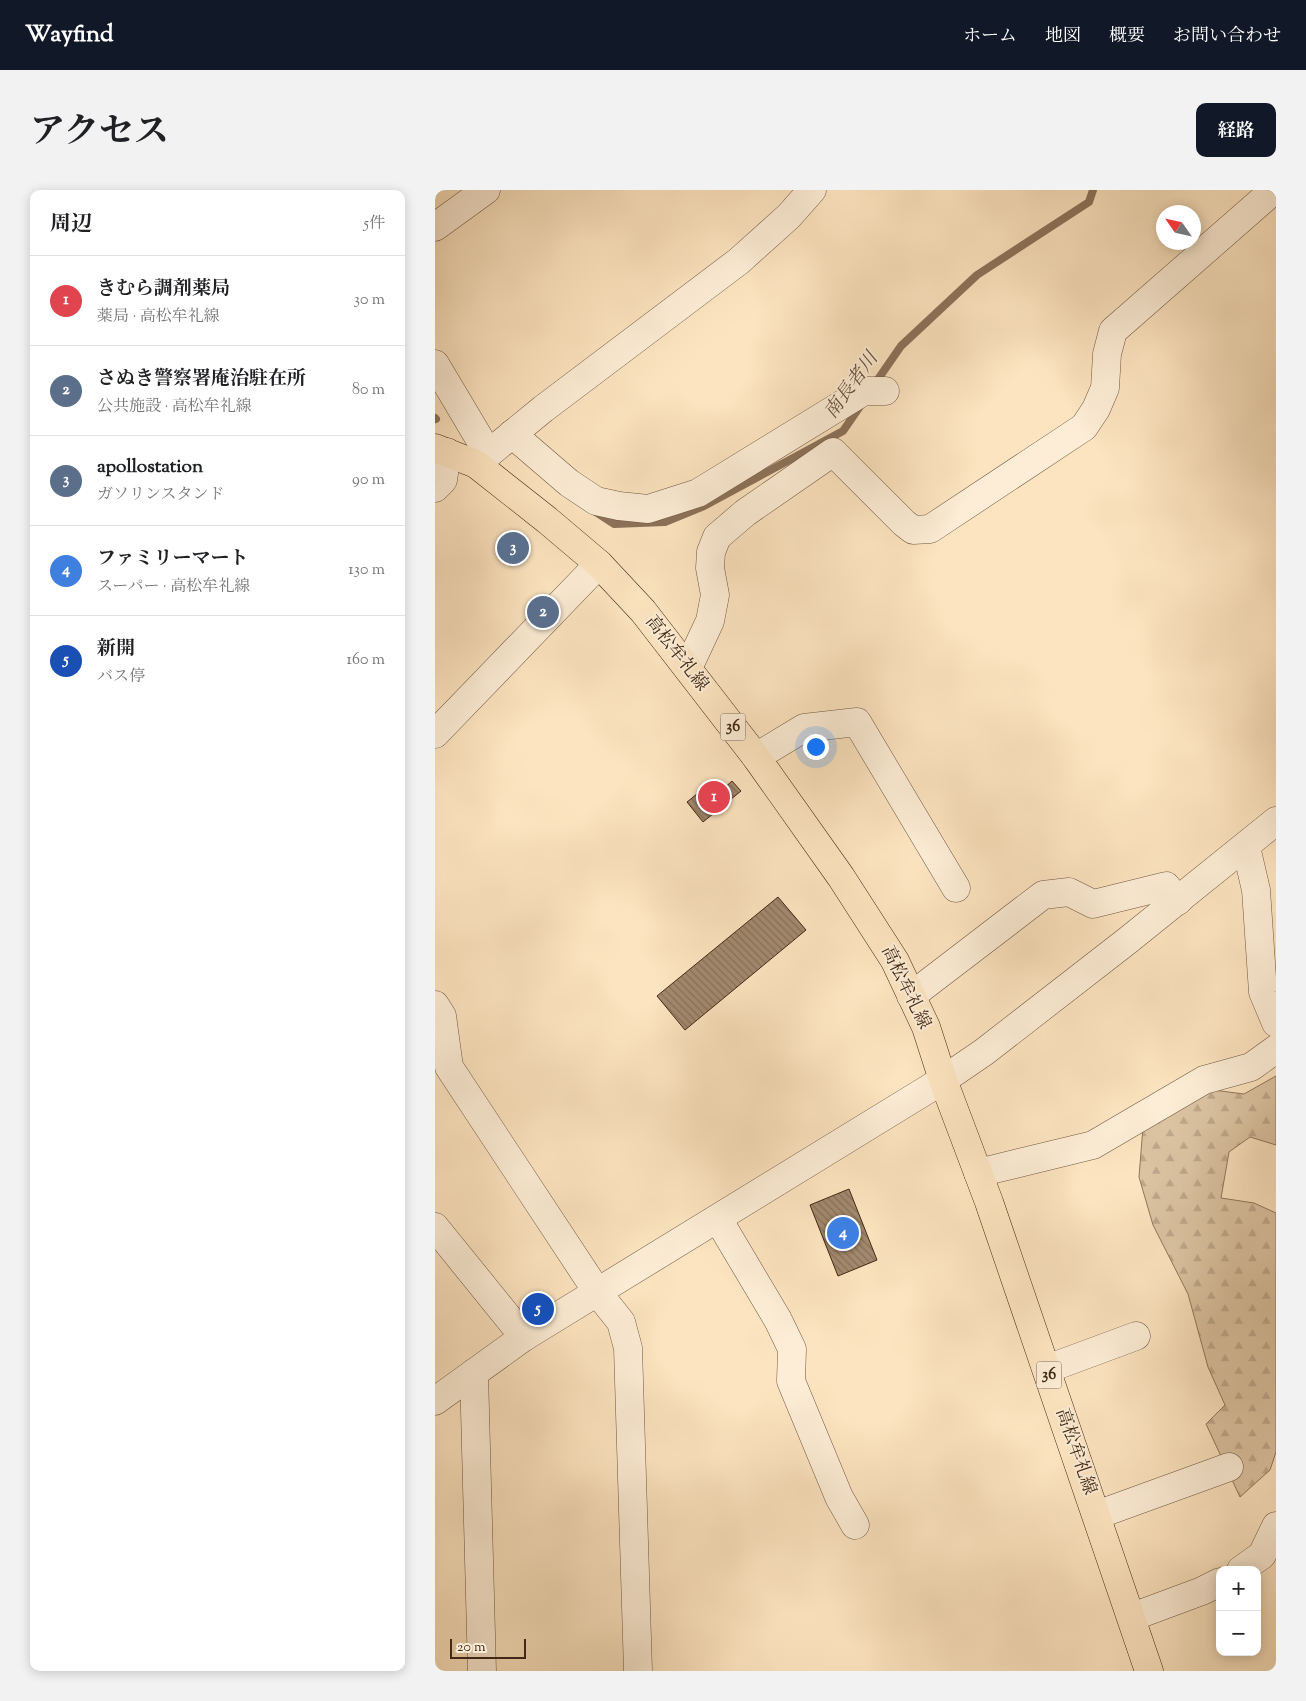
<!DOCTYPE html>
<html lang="ja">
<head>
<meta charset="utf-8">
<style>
  :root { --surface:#fff; --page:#f2f2f2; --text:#202124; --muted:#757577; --line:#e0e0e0; --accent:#111827 }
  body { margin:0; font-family:"Sorts Mill Goudy","Noto Serif JP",serif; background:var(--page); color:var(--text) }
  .controls { position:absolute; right:15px; bottom:15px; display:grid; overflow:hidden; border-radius:10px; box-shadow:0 2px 12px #0003 }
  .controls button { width:45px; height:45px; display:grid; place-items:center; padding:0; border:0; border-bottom:1px solid var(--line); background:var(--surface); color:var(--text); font:25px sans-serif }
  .compass { position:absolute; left:721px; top:15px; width:45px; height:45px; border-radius:50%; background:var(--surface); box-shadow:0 2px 12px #0003; rotate:304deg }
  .scale { position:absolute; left:15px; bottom:12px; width:76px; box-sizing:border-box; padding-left:5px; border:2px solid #422815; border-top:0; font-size:14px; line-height:18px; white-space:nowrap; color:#422815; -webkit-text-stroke:4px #fdedd6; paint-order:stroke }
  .you { position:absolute; left:380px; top:556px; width:18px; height:18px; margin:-12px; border:4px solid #fff; border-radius:50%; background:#1a73e8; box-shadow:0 0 0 8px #1a73e833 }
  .badge { display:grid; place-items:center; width:32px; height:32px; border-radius:50%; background:var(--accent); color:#fff; font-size:16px; font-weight:700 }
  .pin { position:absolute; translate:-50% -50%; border:2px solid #fff; box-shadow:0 1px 5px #0006 }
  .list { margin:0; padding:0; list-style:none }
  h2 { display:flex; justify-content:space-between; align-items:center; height:65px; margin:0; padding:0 20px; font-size:21px }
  h2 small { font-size:16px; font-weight:400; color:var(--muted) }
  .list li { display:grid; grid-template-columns:32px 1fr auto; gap:15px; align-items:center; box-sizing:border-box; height:90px; padding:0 20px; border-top:1px solid var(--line) }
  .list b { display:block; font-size:19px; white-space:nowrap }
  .list p { margin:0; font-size:16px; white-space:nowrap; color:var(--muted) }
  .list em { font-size:16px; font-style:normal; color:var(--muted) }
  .map { position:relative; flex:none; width:841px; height:1481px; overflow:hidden; border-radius:10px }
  header { display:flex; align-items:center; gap:30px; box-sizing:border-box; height:70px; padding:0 25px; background:var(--accent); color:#fff }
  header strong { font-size:24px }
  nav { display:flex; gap:28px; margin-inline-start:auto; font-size:18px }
  .intro { display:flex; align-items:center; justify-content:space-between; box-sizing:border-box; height:120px; padding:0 30px }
  h1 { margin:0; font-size:35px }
  .button { padding:12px 22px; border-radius:10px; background:var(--accent); color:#fff; font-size:18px; font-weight:700 }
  main { display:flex; gap:30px; padding:0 30px }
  aside { flex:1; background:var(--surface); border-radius:10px; box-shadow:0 2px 12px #0003 }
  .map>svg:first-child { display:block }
  .forest { fill:url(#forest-firs); stroke:#8f765c }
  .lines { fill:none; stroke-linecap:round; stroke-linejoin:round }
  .stream { stroke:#8c7259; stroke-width:8 }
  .building { fill:url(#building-back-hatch); stroke:#422815 }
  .minor-casing { stroke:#705740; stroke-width:29 }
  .tertiary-casing { stroke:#705740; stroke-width:29 }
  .primary-casing { stroke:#422815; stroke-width:29 }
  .minor { stroke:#fdedd6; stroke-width:28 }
  .tertiary { stroke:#fdedd6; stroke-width:28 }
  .primary { stroke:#fce4c0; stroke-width:28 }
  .labels { text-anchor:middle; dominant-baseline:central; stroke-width:4; stroke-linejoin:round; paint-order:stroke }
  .shield { fill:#fdedd6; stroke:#7a634f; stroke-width:1 }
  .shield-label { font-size:16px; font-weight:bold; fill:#422815 }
  .street-label { font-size:18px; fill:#422815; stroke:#fdedd6 }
  .water-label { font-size:19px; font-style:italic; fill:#674d37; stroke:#fdedd6 }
</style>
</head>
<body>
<header>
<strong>Wayfind</strong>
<nav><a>ホーム</a><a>地図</a><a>概要</a><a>お問い合わせ</a></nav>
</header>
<div class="intro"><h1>アクセス</h1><a class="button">経路</a></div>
<main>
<aside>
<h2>周辺<small>5件</small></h2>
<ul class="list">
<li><span class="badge" style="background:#e0444e">1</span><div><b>きむら調剤薬局</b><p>薬局 · 高松牟礼線</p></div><em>30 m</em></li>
<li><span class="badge" style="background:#5c6f8a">2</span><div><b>さぬき警察署庵治駐在所</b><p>公共施設 · 高松牟礼線</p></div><em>80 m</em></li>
<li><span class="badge" style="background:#5c6f8a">3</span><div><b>apollostation</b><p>ガソリンスタンド</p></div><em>90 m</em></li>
<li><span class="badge" style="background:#3f7fe0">4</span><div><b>ファミリーマート</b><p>スーパー · 高松牟礼線</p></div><em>130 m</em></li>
<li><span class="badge" style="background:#1a4fb4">5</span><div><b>新開</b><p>バス停</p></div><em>160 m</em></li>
</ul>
</aside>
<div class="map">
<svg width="841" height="1481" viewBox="0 0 841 1481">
  <defs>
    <pattern id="forest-firs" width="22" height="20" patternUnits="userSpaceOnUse" patternTransform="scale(1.25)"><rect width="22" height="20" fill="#dcc4a3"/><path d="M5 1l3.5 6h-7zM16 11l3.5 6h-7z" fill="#bea88b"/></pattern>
    <pattern id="building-back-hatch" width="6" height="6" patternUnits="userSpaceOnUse" patternTransform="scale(1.25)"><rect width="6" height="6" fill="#a38a6e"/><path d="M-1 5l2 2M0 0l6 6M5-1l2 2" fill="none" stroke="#867159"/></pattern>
  </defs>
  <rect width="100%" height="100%" fill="#fce4c0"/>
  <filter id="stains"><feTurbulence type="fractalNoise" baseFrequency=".004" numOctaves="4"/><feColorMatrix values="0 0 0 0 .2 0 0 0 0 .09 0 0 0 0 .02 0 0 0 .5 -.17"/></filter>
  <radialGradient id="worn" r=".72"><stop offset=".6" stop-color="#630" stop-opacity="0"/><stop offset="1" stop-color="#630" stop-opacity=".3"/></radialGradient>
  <polygon class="forest" points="841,886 841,955 815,947 794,962 786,1008 819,1013 841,1023 841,1262 835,1280 805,1307 771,1234 790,1215 773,1177 753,1104 718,1035 704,987 708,937 770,899 809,904"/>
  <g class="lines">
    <g class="stream">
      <polyline points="439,195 466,156 542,85 654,12 658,0"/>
      <polyline points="0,228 1,229"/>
      <polyline points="159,321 179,334 230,332 269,316 408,241 426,215"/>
    </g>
  </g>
  <g class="building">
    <polygon points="278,591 286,601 297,591 306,601 268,632 252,612"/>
    <polygon points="343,707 371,740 250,840 222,806"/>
    <polygon points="414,999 442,1070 403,1086 375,1015"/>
  </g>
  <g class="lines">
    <g class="minor-casing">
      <g id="minor">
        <polyline points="0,37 51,0"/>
        <polyline points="0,174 53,263"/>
        <polyline points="77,244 134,293 161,311 184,316 213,319 263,303 429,201 450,201"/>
        <polyline points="0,298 8,290 12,262"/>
        <polyline points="253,478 275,431 280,405 275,378 276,362 282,347 310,323 398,262 469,333 478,340 495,339 649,237 661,219 670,198 672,164 678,141 839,0"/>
        <polyline points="0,544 164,374"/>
        <polyline points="321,567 369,538 422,532 521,698"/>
        <polyline points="811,657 821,700 828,802 841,833"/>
        <polyline points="476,806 608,705 634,702 658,714 731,696 743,711"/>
        <polyline points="0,815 7,826 14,877 163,1103 186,1132 193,1158 203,1481"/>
        <polyline points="543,983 658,955 769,890 816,877 841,859"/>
        <polyline points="283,1029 343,1130 357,1159 356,1191 404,1307 420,1335"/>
        <polyline points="0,1037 89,1147"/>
        <polyline points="612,1179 701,1146"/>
        <polyline points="39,1183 47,1481"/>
        <polyline points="0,1211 89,1147 508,890 549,862 692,751 841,631"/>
        <polyline points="662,1325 794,1277"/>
        <polyline points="806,1380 827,1365 841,1336"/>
        <polyline points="697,1427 767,1401 785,1392"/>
      </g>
    </g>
    <g class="tertiary-casing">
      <polyline id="tertiary" points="41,274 108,219 304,71 354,26 377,0"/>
    </g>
    <g class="primary-casing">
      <polyline id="primary" points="0,258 41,274 112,330 164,374 208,421 321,567 406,687 460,771 491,837 508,890 554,1012 714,1481"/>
    </g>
    <use href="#minor" class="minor"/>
    <use href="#tertiary" class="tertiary"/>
    <use href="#primary" class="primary"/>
  </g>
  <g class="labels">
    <g class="shield">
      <rect x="285.5" y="523.5" width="25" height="27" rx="4"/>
      <rect x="601.5" y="1171.5" width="25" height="27" rx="4"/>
    </g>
    <g class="shield-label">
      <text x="298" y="537">36</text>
      <text x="614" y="1185">36</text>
    </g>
    <g class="street-label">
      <text transform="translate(241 464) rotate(52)">高松牟礼線</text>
      <text transform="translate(470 798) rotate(64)">高松牟礼線</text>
      <text transform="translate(640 1262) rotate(71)">高松牟礼線</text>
    </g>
    <g class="water-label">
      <text transform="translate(417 196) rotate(-54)">南長者川</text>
    </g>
  </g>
  <rect width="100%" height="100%" filter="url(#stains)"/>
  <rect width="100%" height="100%" fill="url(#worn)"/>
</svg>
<div class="controls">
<button>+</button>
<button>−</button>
</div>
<svg class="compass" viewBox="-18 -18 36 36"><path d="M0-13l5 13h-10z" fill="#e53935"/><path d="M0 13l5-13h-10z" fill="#757577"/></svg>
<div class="scale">20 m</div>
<div class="you"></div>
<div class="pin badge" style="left:279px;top:607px;background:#e0444e">1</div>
<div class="pin badge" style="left:108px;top:422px;background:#5c6f8a">2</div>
<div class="pin badge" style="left:78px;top:358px;background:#5c6f8a">3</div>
<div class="pin badge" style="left:408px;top:1043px;background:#3f7fe0">4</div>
<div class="pin badge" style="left:103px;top:1119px;background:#1a4fb4">5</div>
</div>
</main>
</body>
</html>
